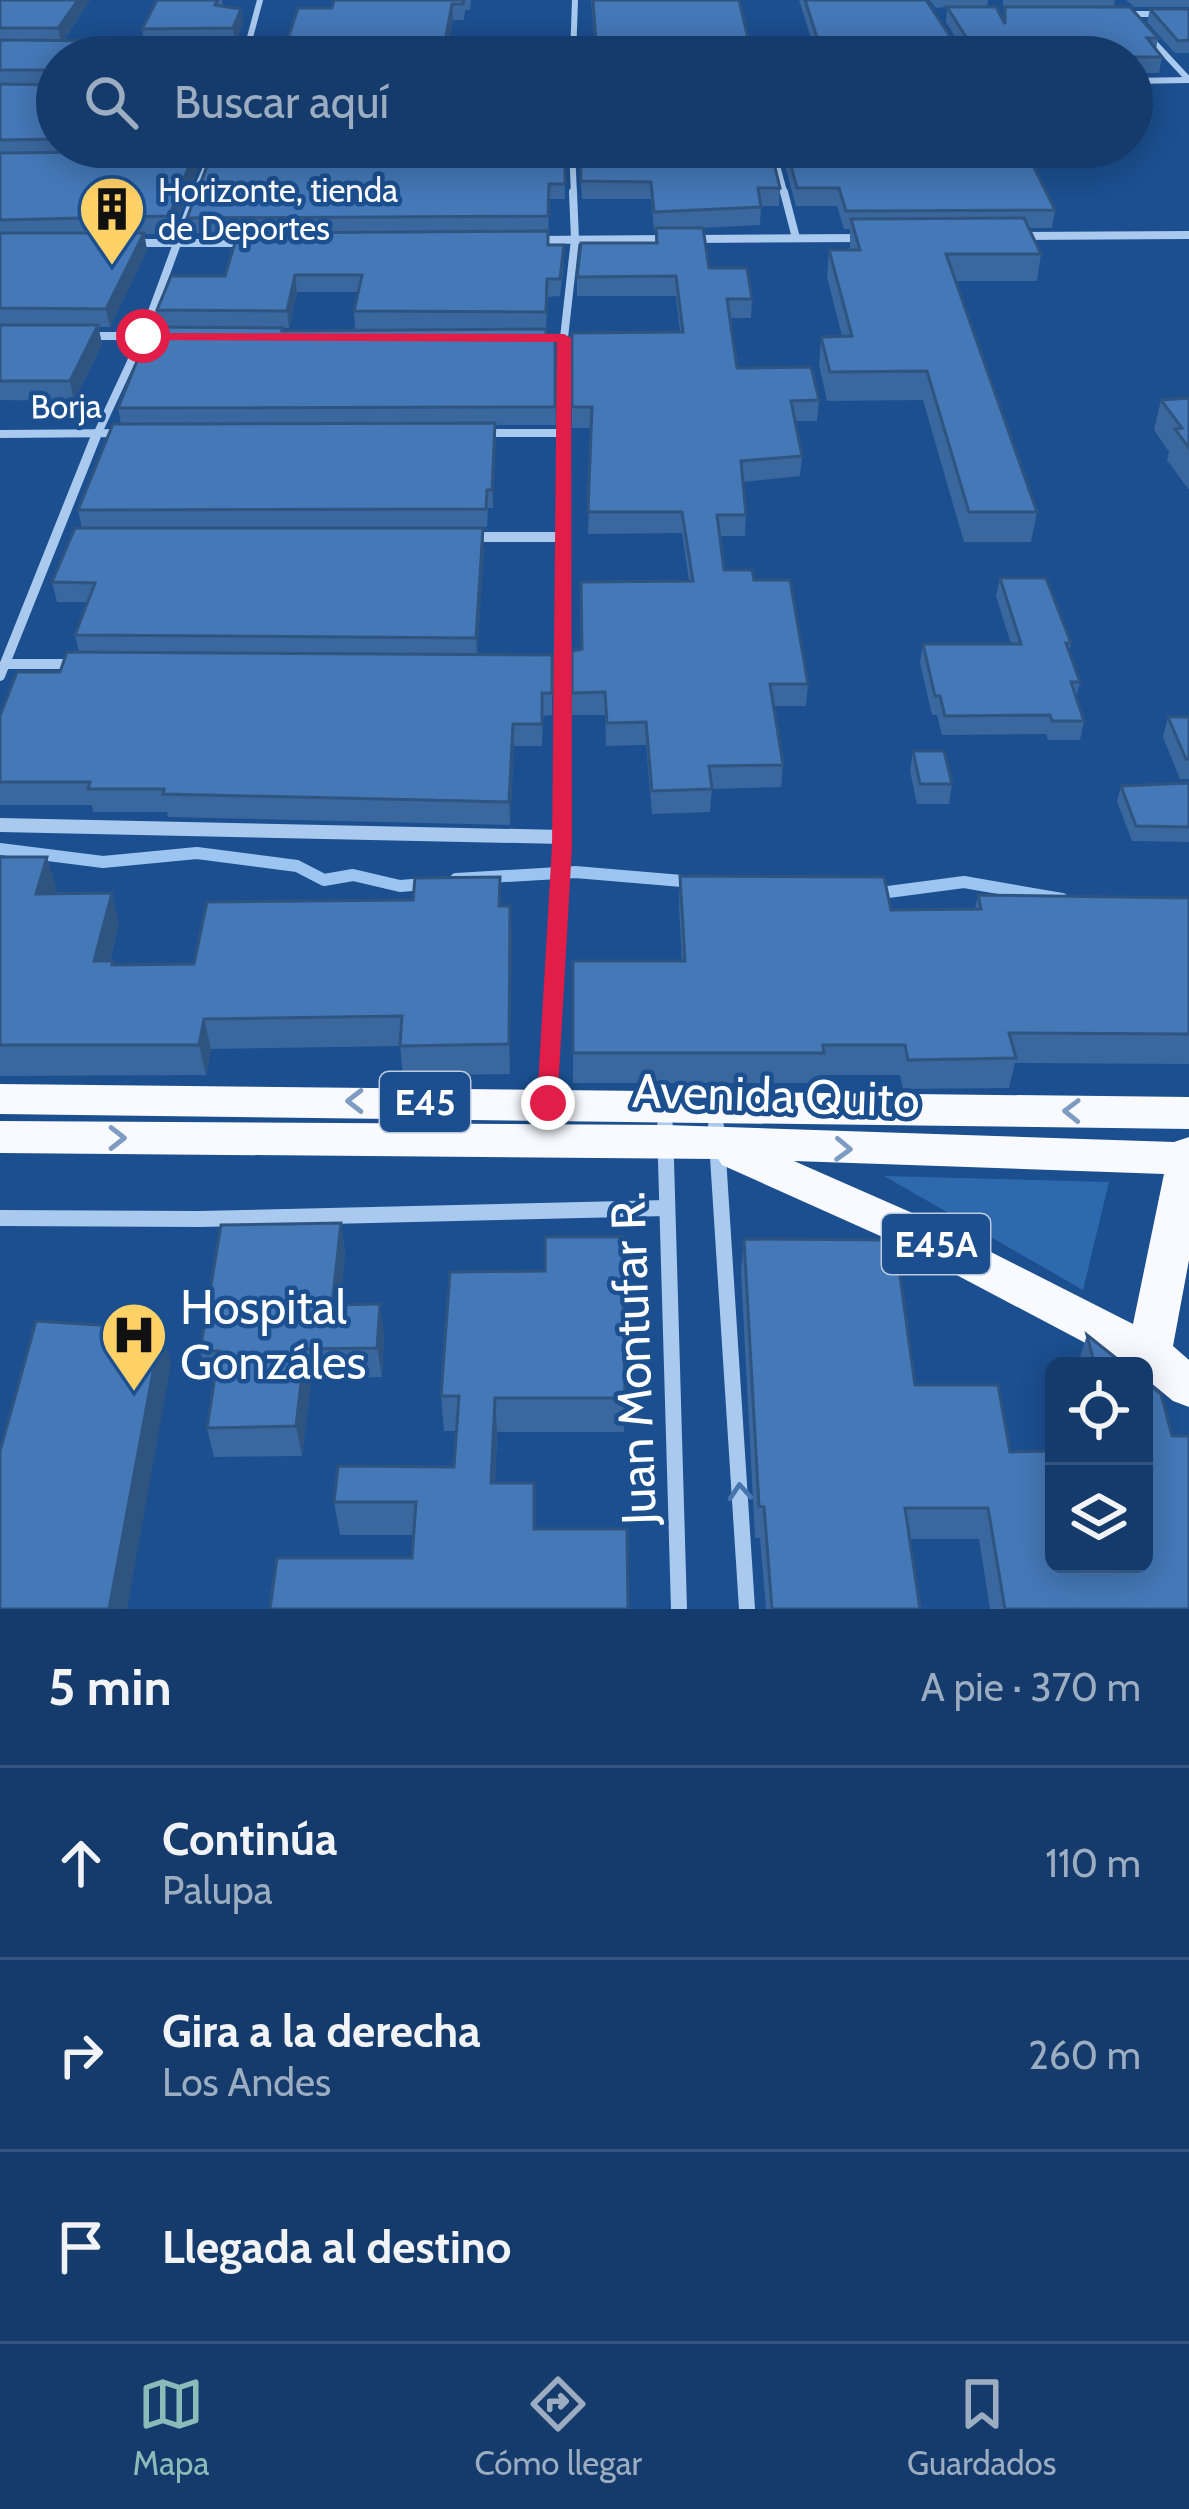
<!DOCTYPE html>
<html lang="es">
<head>
<meta charset="utf-8">
<style>
  :root { --surface:#143b6b; --page:#214673; --text:#f1f3f6; --muted:#9dadc1; --line:#33557e; --accent:#8bbbb9 }
  body { margin:0; font-family:Cabin,sans-serif; background:var(--page); color:var(--text) }
  .controls { position:absolute; right:36px; bottom:36px; display:grid; overflow:hidden; border-radius:18px; box-shadow:0 6px 30px #0003 }
  .controls button { width:108px; height:108px; display:grid; place-items:center; padding:0; border:0; border-bottom:3px solid var(--line); background:var(--surface); color:var(--text); font:60px sans-serif }
  .stop { position:absolute; width:36px; height:36px; margin:-27px; border:9px solid #e11d48; border-radius:50%; background:#fff }
  .stop.end { background:#e11d48; border-color:#fff; box-shadow:0 3px 12px #0008 }
  .list { margin:0; padding:0; list-style:none }
  h2 { display:flex; justify-content:space-between; align-items:center; height:156px; margin:0; padding:0 48px; font-size:51px }
  h2 small { font-size:39px; font-weight:400; color:var(--muted) }
  .list li { display:grid; grid-template-columns:78px 1fr auto; gap:36px; align-items:center; box-sizing:border-box; height:192px; padding:0 48px; border-top:3px solid var(--line) }
  .list b { display:block; font-size:45px; white-space:nowrap }
  .list p { margin:0; font-size:39px; white-space:nowrap; color:var(--muted) }
  .list em { font-size:39px; font-style:normal; color:var(--muted) }
  .icon { flex:none; width:66px; height:66px; fill:none; stroke:currentColor; stroke-width:2; stroke-linecap:round; stroke-linejoin:round }
  .map { position:relative; flex:none; width:1189px; height:1609px; overflow:hidden }
  .search { position:absolute; background:var(--surface); box-shadow:0 6px 30px #0003; left:36px; right:36px; top:36px; height:132px; display:flex; align-items:center; gap:30px; box-sizing:border-box; padding:0 42px; border-radius:66px; color:var(--muted); font-size:45px }
  .sheet { height:732px; background:var(--surface) }
  nav { display:flex; justify-content:space-around; align-items:center; box-sizing:border-box; height:168px; border-top:3px solid var(--line); background:var(--surface); font-size:33px; color:var(--muted) }
  nav a { display:grid; justify-items:center; gap:6px }
  nav .on { color:var(--accent) }
  .map>svg:first-child { display:block }
  .green { fill:#2e69ad }
  .lines { fill:none; stroke-linecap:round; stroke-linejoin:round }
  .stream { stroke:#9cc4f0; stroke-width:12 }
  .minor-far4 { stroke:#a9c9ee; stroke-width:6 }
  .minor-far3 { stroke:#a9c9ee; stroke-width:8 }
  .minor-far2 { stroke:#a9c9ee; stroke-width:10 }
  .minor-far1 { stroke:#a9c9ee; stroke-width:14 }
  .minor { stroke:#a9c9ee; stroke-width:16 }
  .trunk { fill:#f8faff; fill-rule:evenodd }
  .wall { fill:#3a679d; fill-rule:evenodd }
  .shaded-wall { fill:#305480 }
  .building { fill:#4478b7; stroke:#305480; stroke-width:3 }
  .oneway { stroke:#7e9cc1 }
  .oneway2 { stroke:#4674ac }
  .route { fill:#e11d48 }
  .labels { text-anchor:middle; dominant-baseline:central; stroke-width:9; stroke-linejoin:round; paint-order:stroke }
  .far-poi-label { font-size:33px; fill:#fff; stroke:#1b4f8f; text-anchor:start }
  .far-street-label { font-size:33px; fill:#fff; stroke:#1b4f8f }
  .shield { fill:#1b4f8f; stroke:#bbcadd; stroke-width:3 }
  .shield-label { font-size:36px; font-weight:bold; fill:#fff }
  .near-street-label { font-size:48px; fill:#fff; stroke:#1b4f8f }
  .near-poi-label { font-size:48px; fill:#fff; stroke:#1b4f8f; text-anchor:start }
</style>
</head>
<body>
<div class="map">
<svg width="1189" height="1609" viewBox="0 0 1189 1609">
  <rect width="100%" height="100%" fill="#1b4f8f"/>
  <polygon class="green" points="884,1176 1109,1182 1083,1290"/>
  <g class="lines">
    <g class="stream">
      <polyline points="0,849 103,862 197,853 297,866 324,880 353,875 400,886 425,884"/>
      <polyline points="456,879 575,872 694,882"/>
      <polyline points="873,894 964,882 1062,899"/>
    </g>
    <g class="minor-far4">
      <polyline points="1121,14 1189,14"/>
      <polyline points="1149,37 1189,80"/>
      <polyline points="211,50 247,50"/>
      <polyline points="245,56 260,0"/>
      <polyline points="573,57 575,0"/>
      <polyline points="1132,81 1189,80"/>
      <polyline points="572,147 574,195"/>
      <polyline points="772,147 785,195"/>
      <polyline points="194,195 215,147"/>
    </g>
    <g class="minor-far3">
      <polyline points="784,192 796,238"/>
      <polyline points="1021,236 1189,235"/>
      <polyline points="691,239 863,238"/>
      <polyline points="535,240 671,239"/>
      <polyline points="133,243 251,243"/>
      <polyline points="85,336 149,336"/>
      <polyline points="481,433 565,433"/>
      <polyline points="0,434 125,433"/>
      <polyline points="95,439 143,336 196,192"/>
      <polyline points="564,439 564,338 575,239 573,192"/>
    </g>
    <g class="minor-far2">
      <polyline points="471,537 565,537"/>
      <polyline points="5,664 76,664"/>
      <polyline points="0,676 96,436"/>
      <polyline points="562,745 564,436"/>
    </g>
    <g class="minor-far1">
      <polyline points="0,825 562,837"/>
      <polyline points="548,1102 562,846 562,742"/>
      <polyline points="664,1106 665,1129"/>
      <polyline points="715,1107 716,1129"/>
    </g>
    <g class="minor">
      <polyline points="665,1126 679,1609"/>
      <polyline points="716,1126 747,1609"/>
      <polyline points="0,1218 199,1219 667,1208"/>
    </g>
    <g class="trunk">
      <polygon points="0,1084 1189,1097 1189,1129 0,1114"/>
      <path d="M0 1121 666 1125 1174 1142 1189 1137V1260L1173 1346 1189 1360V1407L1173 1401 1144 1377V1366H1129L896 1243 722 1165 718 1159 0 1153ZM794 1161 1164 1174 1133 1324 926 1219Z"/>
    </g>
  </g>
  <g class="wall">
    <polygon points="0,0 90,0 63,41 144,42 142,29 157,0 222,0 223,6 243,23 235,43 226,43 228,57 57,57 57,147 115,147 112,152 198,168 172,234 144,234 147,250 110,327 98,327 102,344 74,401 0,400"/>
    <polygon points="334,0 471,0 470,10 465,10 464,20 453,20 446,57 282,57 332,8"/>
    <polygon points="591,0 739,0 750,47 814,47 799,0 926,0 957,47 961,47 946,22 947,7 936,8 929,0 988,0 987,7 1003,20 1005,7 1003,7 1003,0 1115,0 1114,7 1158,38 1156,50 1162,57 1159,73 1132,73 1132,57 596,57"/>
    <polygon points="1126,0 1189,0 1189,7 1134,7"/>
    <polygon points="1150,9 1189,9 1189,53 1175,53 1147,22"/>
    <polygon points="220,147 567,147 565,150 221,153"/>
    <polygon points="579,147 780,188 779,206 761,206 760,225 702,228 709,268 752,299 751,318 730,318 737,368 819,400 817,421 795,421 802,456 800,476 743,482 746,515 745,536 720,536 724,570 754,580 808,684 806,706 774,706 783,765 781,787 712,789 710,812 652,814 646,745 606,746 605,715 572,715 572,651 582,649 689,581 682,533 588,534 591,428 572,428 572,333 680,332 676,296 577,296 577,277 655,243 656,230 654,230 651,199 582,199"/>
    <polygon points="780,147 1024,147 1055,210 1052,228 1029,228 1041,254 1037,281 955,281 1037,512 1031,542 964,542 923,400 827,401 819,365 821,337 842,336 827,277 829,250 850,250 850,229 844,229 837,206 796,206"/>
    <path d="M565 150V199H549L548 245 564 262 560 296 547 297 546 335H555L556 425H495L493 508H488L487 527 82 528 78 510 121 424 118 408 160 327 157 310 225 276 238 233H190L187 218ZM297 292H358L354 311 355 329H504L283 331V328H289Z"/>
    <polygon points="1189,398 1189,490 1167,460 1169,452 1154,430 1161,400"/>
    <polygon points="484,547 477,655 552,655 552,715 543,716 542,746 514,746 510,825 168,817 167,812 93,812 92,805 0,805 0,716 60,672 79,652 75,635 87,602 57,602 52,582"/>
    <polygon points="1000,578 1071,643 1069,652 1080,682 1076,698 1084,721 1080,740 1048,740 1046,734 942,735 937,715 932,715 920,663 923,644 1011,644 996,596"/>
    <polygon points="1168,717 1189,717 1189,779 1180,779 1163,737"/>
    <polygon points="913,751 952,784 949,804 917,804 910,771"/>
    <polygon points="1189,783 1189,842 1132,841 1117,801 1121,786"/>
    <polygon points="0,857 56,887 53,894 119,923 110,961 113,961 114,965 194,964 510,906 510,1074 403,1076 400,1046 211,1049 206,1075 0,1076"/>
    <polygon points="680,876 891,910 975,909 978,895 1189,898 1189,1064 1015,1063 1009,1088 903,1089 900,1075 822,1075 821,1083 573,1083 573,961 682,961 679,906"/>
    <polygon points="341,1223 345,1254 340,1304 384,1334 382,1377 311,1379 302,1456 214,1457 207,1428 214,1381 208,1381 200,1351"/>
    <polygon points="744,1239 915,1385 1010,1452 1189,1609 990,1609 979,1539 910,1539 920,1609 766,1609 760,1538 755,1538 741,1272"/>
    <polygon points="1087,1335 1126,1366 1077,1366"/>
    <polygon points="441,1396 625,1398 624,1432 497,1432 495,1483 535,1529 412,1558 414,1535 340,1535 334,1502 454,1467 457,1431 444,1431"/>
  </g>
  <g class="shaded-wall">
    <polygon points="78,0 90,0 61,43 58,28"/>
    <polygon points="452,4 453,20 446,57 442,57"/>
    <polygon points="241,9 243,23 235,43 233,28"/>
    <polygon points="195,151 198,168 172,234 169,216"/>
    <polygon points="144,233 147,250 110,327 106,309"/>
    <polygon points="295,275 297,292 289,328 287,311"/>
    <polygon points="98,325 102,344 74,401 70,381"/>
    <polygon points="495,423 496,441 493,508 492,490"/>
    <polygon points="483,528 484,547 477,658 476,638"/>
    <polygon points="513,724 514,746 510,825 509,802"/>
    <polygon points="47,857 56,887 44,924 36,894"/>
    <polygon points="112,893 119,923 102,991 94,961"/>
    <polygon points="510,906 512,936 510,1074 509,1044"/>
    <polygon points="204,1019 211,1049 206,1075 199,1045"/>
    <polygon points="341,1223 345,1254 337,1335 332,1305"/>
    <polygon points="380,1304 384,1334 382,1377 377,1348"/>
    <polygon points="161,1329 171,1364 127,1609 109,1609"/>
    <polygon points="305,1349 311,1379 302,1456 296,1426"/>
    <polygon points="495,1398 497,1432 494,1516 491,1483"/>
  </g>
  <g class="building">
    <polygon points="0,0 78,0 58,28 0,28"/>
    <polygon points="157,0 218,0 215,5 241,9 233,28 142,29"/>
    <polygon points="334,0 464,0 463,4 452,4 442,57 282,57 298,8 332,8"/>
    <polygon points="593,0 739,0 750,47 820,47 805,0 926,0 957,47 966,47 968,40 947,7 996,7 1005,24 1005,7 1130,7 1158,38 1147,38 1162,57 597,57"/>
    <polygon points="1150,9 1189,9 1189,40 1178,41"/>
    <polygon points="0,40 226,42 225,46 181,46 177,56 57,57 57,72 55,70 0,70"/>
    <polygon points="57,82 57,139 0,140 0,84 54,85"/>
    <polygon points="580,147 770,147 780,188 758,188 761,207 654,212 651,182 581,181"/>
    <polygon points="786,147 1024,147 1055,210 846,211 839,188 797,188"/>
    <polygon points="565,150 565,184 549,184 548,216 187,218 212,153"/>
    <polygon points="195,151 169,216 0,220 0,153"/>
    <polygon points="1024,218 1041,254 946,254 1037,512 969,512 927,371 830,372 821,337 852,336 829,250 860,250 851,219"/>
    <polygon points="656,228 703,228 709,268 747,268 752,299 727,299 737,368 811,367 819,400 791,401 802,456 741,461 746,515 717,515 724,570 752,570 754,580 790,580 808,684 770,684 783,765 709,766 712,789 652,791 646,722 607,723 605,692 572,693 572,651 582,649 581,582 693,581 682,512 588,512 592,407 572,407 572,333 683,332 676,276 577,277 581,243 657,243"/>
    <polygon points="548,231 548,245 564,245 560,279 547,279 546,312 354,311 362,275 295,275 287,311 157,310 171,276 225,276 238,233"/>
    <polygon points="0,233 144,233 106,309 0,308"/>
    <polygon points="0,325 98,325 70,381 0,381"/>
    <polygon points="151,327 283,328 282,331 546,329 546,335 555,335 555,407 118,408"/>
    <polygon points="1189,398 1189,448 1175,429 1182,428 1161,400"/>
    <polygon points="495,423 492,490 487,490 486,509 78,510 113,424"/>
    <polygon points="75,528 483,528 476,638 75,635 95,583 52,582"/>
    <polygon points="1000,578 1046,578 1071,643 1066,643 1080,682 1071,682 1084,721 1052,721 1050,715 945,716 940,696 935,696 923,644 1021,644"/>
    <polygon points="67,652 552,655 552,693 542,693 542,724 513,724 509,802 163,794 164,789 88,789 90,782 0,782 0,716 17,672 60,672"/>
    <polygon points="1168,717 1189,717 1189,759 1186,759"/>
    <polygon points="913,751 944,751 952,784 920,784"/>
    <polygon points="1189,783 1189,827 1136,826 1121,786"/>
    <polygon points="0,857 47,857 36,894 112,893 94,961 113,961 112,965 194,964 207,902 413,900 415,878 500,877 499,906 510,906 509,1044 400,1046 402,1016 204,1019 199,1045 0,1045"/>
    <polygon points="680,876 884,877 891,910 981,909 978,895 1189,898 1189,1034 1009,1033 1016,1058 908,1060 905,1045 823,1045 824,1053 573,1053 573,961 685,961"/>
    <polygon points="341,1223 332,1305 380,1304 377,1348 305,1349 296,1426 207,1428 219,1351 200,1351 221,1225"/>
    <polygon points="545,1237 622,1237 625,1398 495,1398 491,1483 534,1483 534,1529 627,1529 628,1609 270,1609 277,1558 412,1558 416,1502 334,1502 338,1466 454,1467 459,1396 441,1396 450,1272 545,1271"/>
    <polygon points="744,1239 895,1240 915,1385 998,1385 1010,1452 1054,1451 1054,1564 1144,1564 1144,1380 1161,1394 1172,1436 1189,1436 1189,1609 1005,1609 988,1508 905,1508 920,1609 772,1609 764,1507 759,1506"/>
    <polygon points="36,1321 161,1329 109,1609 0,1609 0,1451"/>
    <polygon points="1087,1335 1126,1366 1095,1366"/>
  </g>
  <defs><path id="oneway-chevron" d="M-2-3.5L2.5 0L-2 3.5" fill="none" stroke-width="1.6" stroke-linecap="round" stroke-linejoin="round" transform="scale(3)"/></defs>
  <g class="oneway">
    <use href="#oneway-chevron" transform="translate(355 1101) rotate(-180)"/>
    <use href="#oneway-chevron" transform="translate(1072 1111) rotate(-179)"/>
    <use href="#oneway-chevron" transform="translate(117 1138)"/>
    <use href="#oneway-chevron" transform="translate(843 1149) rotate(2)"/>
  </g>
  <use class="oneway2" href="#oneway-chevron" transform="translate(740 1492) rotate(-94)"/>
  <polygon class="route" points="139,333 564,334 571,338 572,846 557,1109 548,1112 537,1103 552,846 557,342 143,340"/>
  <defs>
    <g id="building-pin" transform="scale(3.45)"><path d="M0 17L-7.5 6A9.5 9.5 0 1 1 7.5 6Z" fill="#ffd166" stroke="#1b4f8f"/><path d="M-4-6H4V6H1V3H-1V6H-4ZM-2.5-4.3h1.7v1.8h-1.7ZM.8-4.3h1.7v1.8H.8ZM-2.5-1h1.7V.8h-1.7ZM.8-1h1.7V.8H.8Z" fill="#111"/></g>
    <g id="hospital-pin" transform="scale(3.45)"><path d="M0 17L-7.5 6A9.5 9.5 0 1 1 7.5 6Z" fill="#ffd166" stroke="#1b4f8f"/><path d="M-5-5h3v3.5h4V-5h3V5h-3V1.5h-4V5h-3Z" fill="#111"/></g>
  </defs>
  <g fill-rule="evenodd">
    <use href="#building-pin" x="112" y="209"/>
    <use href="#hospital-pin" x="134" y="1335"/>
  </g>
  <g class="labels">
    <g class="far-poi-label">
      <text x="158" y="190">Horizonte, tienda<tspan x="158" dy="38">de Deportes</tspan></text>
    </g>
    <g class="far-street-label">
      <text transform="translate(66 406) rotate(-1)">Borja</text>
    </g>
    <g class="shield">
      <rect x="380" y="1072" width="90" height="60" rx="9"/>
      <rect x="882" y="1214" width="108" height="60" rx="9"/>
    </g>
    <g class="shield-label">
      <text x="425" y="1102">E45</text>
      <text x="936" y="1244">E45A</text>
    </g>
    <g class="near-street-label">
      <text transform="translate(776 1095) rotate(2)">Avenida Quito</text>
      <text transform="translate(633 1358) rotate(-92)">Juan Montufar R.</text>
    </g>
    <g class="near-poi-label">
      <text x="180" y="1307">Hospital<tspan x="180" dy="55">Gonzáles</tspan></text>
    </g>
  </g>
</svg>
<div class="controls">
<button><svg class="icon" aria-label="locate" viewBox="0 0 24 24"><circle cx="12" cy="12" r="6"/><path d="M12 2v4M12 18v4M2 12h4M18 12h4"/></svg></button>
<button><svg class="icon" aria-label="layers" viewBox="0 0 24 24"><path d="M12 4l9 5-9 5-9-5zM3 14l9 5 9-5"/></svg></button>
</div>
<div class="stop" style="left:143px;top:336px"></div>
<div class="stop end" style="left:548px;top:1103px"></div>
<div class="search"><svg class="icon" aria-label="search" viewBox="0 0 24 24"><circle cx="10" cy="10" r="6"/><path d="M15 15l6 6"/></svg>Buscar aquí</div>
</div>
<section class="sheet">
<h2>5 min<small>A pie · 370 m</small></h2>
<ul class="list">
<li><svg class="icon" aria-label="ahead" viewBox="0 0 24 24"><path d="M12 20V5M6 11l6-6 6 6"/></svg><div><b>Continúa</b><p>Palupa</p></div><em>110 m</em></li>
<li><svg class="icon" aria-label="right" viewBox="0 0 24 24"><path d="M7 20v-9h11M14 6l5 5-5 5"/></svg><div><b>Gira a la derecha</b><p>Los Andes</p></div><em>260 m</em></li>
<li><svg class="icon" aria-label="arrive" viewBox="0 0 24 24"><path d="M6 21V4h12l-3 4 3 4H6"/></svg><div><b>Llegada al destino</b></div></li>
</ul>
</section>
<nav>
<a class="on"><svg class="icon" aria-label="map" viewBox="0 0 24 24"><path d="M3 6l6-2 6 2 6-2v14l-6 2-6-2-6 2zM9 4v14M15 6v14"/></svg>Mapa</a>
<a><svg class="icon" aria-label="directions" viewBox="0 0 24 24"><path d="M12 3l9 9-9 9-9-9zM9 14v-3h6M13 9l2 2-2 2"/></svg>Cómo llegar</a>
<a><svg class="icon" aria-label="saved" viewBox="0 0 24 24"><path d="M7 4h10v16l-5-4-5 4z"/></svg>Guardados</a>
</nav>
</body>
</html>
